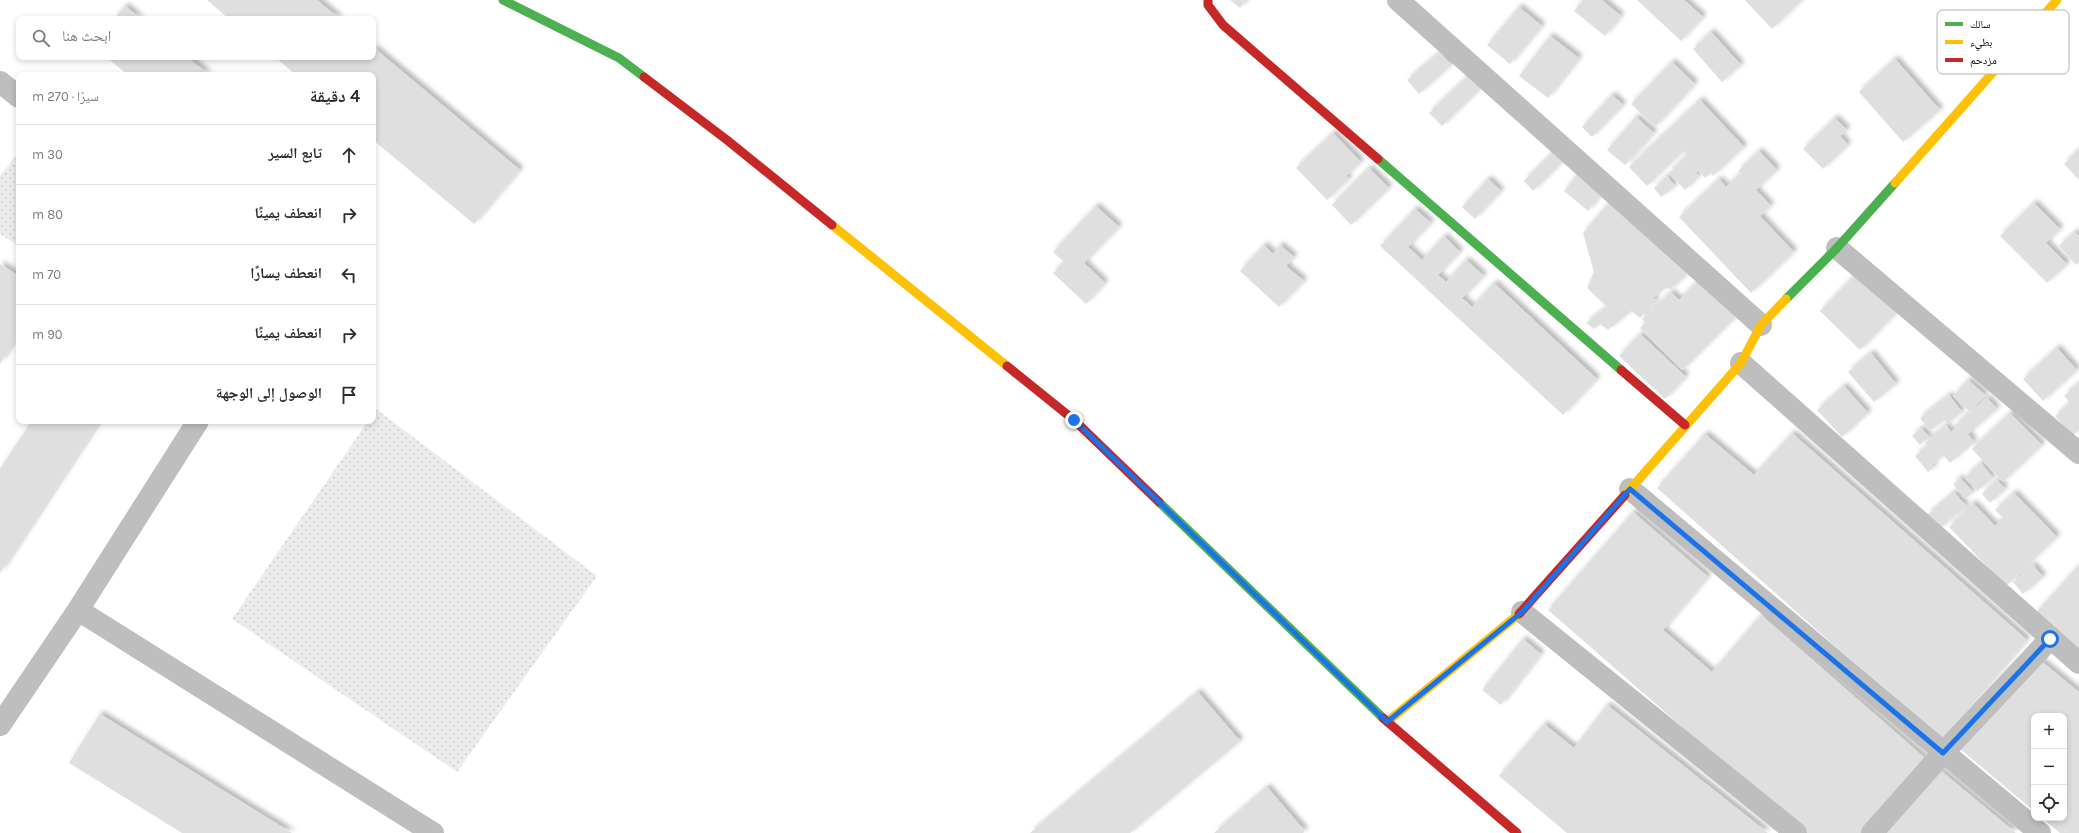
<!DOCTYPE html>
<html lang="ar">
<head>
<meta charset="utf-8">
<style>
  :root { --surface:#fff; --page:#f7f7f7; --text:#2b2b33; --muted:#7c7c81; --line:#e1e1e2 }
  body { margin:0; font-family:Karla,"Noto Naskh Arabic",sans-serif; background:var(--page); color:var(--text); direction:rtl }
  .controls { position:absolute; right:12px; bottom:12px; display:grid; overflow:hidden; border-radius:8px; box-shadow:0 2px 6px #0003 }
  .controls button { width:36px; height:36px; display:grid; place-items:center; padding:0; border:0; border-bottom:1px solid var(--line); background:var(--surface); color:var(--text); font:20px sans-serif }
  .stop { position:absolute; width:12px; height:12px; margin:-9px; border:3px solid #1a73e8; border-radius:50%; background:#fff }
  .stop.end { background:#1a73e8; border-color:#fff; box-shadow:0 1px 4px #0008 }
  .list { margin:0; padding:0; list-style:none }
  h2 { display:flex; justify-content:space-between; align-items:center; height:52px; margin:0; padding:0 16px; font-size:17px }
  h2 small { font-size:13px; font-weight:400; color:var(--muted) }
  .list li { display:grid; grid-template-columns:26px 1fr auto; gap:12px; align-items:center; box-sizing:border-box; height:60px; padding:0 16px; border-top:1px solid var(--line) }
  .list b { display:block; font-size:15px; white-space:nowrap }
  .list em { font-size:13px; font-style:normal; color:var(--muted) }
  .icon { flex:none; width:22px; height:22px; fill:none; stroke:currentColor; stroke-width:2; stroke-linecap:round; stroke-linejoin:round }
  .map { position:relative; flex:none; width:2079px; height:833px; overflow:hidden; direction:ltr }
  .search { position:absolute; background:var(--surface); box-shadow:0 2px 6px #0003; left:16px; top:16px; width:360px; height:44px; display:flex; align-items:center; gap:10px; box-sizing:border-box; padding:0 14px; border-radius:8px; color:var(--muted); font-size:15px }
  .panel { position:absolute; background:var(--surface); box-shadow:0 2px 6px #0003; left:16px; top:72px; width:360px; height:352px; border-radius:8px; direction:rtl }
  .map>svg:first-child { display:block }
  .green { fill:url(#green-dots) }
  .building { fill:#dfdfdf; filter:url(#shadow) }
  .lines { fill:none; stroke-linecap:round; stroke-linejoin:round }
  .street { stroke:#bebebe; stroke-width:22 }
  .fast { stroke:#4caf50; stroke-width:9 }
  .slow { stroke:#ffc107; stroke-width:9 }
  .jam { stroke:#c62828; stroke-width:9 }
  .route { stroke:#1a73e8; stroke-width:5 }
  .key { fill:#fff; stroke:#b2b2b2; stroke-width:1 }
  .key-label { font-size:11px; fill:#000 }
</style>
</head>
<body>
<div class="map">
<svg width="2079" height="833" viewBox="0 0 2079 833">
  <defs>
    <pattern id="green-dots" width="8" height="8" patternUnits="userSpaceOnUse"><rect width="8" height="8" fill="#ececec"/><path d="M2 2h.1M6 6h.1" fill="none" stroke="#c9c9c9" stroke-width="1.8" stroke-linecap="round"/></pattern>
    <filter id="shadow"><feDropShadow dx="3.5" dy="-3.5" stdDeviation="2" flood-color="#0004"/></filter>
  </defs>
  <rect width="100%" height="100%" fill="#fff"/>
  <g class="green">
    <polygon points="18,153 19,154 19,246 0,234 0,176"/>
    <polygon points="376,409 597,576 457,772 232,619 368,421 373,421 373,414"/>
  </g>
  <g class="building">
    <polygon points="207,0 317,0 340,19 229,19"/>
    <polygon points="1230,0 1247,0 1240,8"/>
    <polygon points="1583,0 1602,0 1621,16 1605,36 1574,11"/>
    <polygon points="1637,0 1684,0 1703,17 1681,41"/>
    <polygon points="1745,0 1802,0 1772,29"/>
    <polygon points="125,6 141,19 114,19"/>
    <polygon points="1519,7 1542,26 1510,64 1487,45"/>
    <polygon points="1711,32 1741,65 1722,82 1693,49"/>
    <polygon points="1550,36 1579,58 1548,98 1519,76"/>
    <polygon points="373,47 520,170 474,224 373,140 373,75 296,75 275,57 373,57"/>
    <polygon points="1440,52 1451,65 1419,94 1407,80"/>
    <polygon points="106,57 187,57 209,75 128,75"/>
    <polygon points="1895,59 1940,110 1903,142 1859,92"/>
    <polygon points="1672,62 1695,84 1655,127 1631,104"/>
    <polygon points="1469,75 1482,87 1442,126 1429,113"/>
    <polygon points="1612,95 1623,105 1592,137 1582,127"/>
    <polygon points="1700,100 1744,147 1713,176 1711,172 1705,178 1698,170 1696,173 1699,176 1685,190 1669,173 1687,155 1683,151 1647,186 1629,167"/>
    <polygon points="1636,117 1654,133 1625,165 1607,150"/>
    <polygon points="1835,118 1847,130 1840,136 1848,145 1823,169 1803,149"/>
    <polygon points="1333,133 1361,162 1346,176 1349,179 1327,200 1296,168"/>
    <polygon points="1557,148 1566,158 1533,191 1524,181"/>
    <polygon points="2079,149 2079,180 2064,164"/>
    <polygon points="1759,151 1777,170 1756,190 1771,206 1760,216 1794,252 1751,293 1679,217 1719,179 1726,187 1741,173 1738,171"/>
    <polygon points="1369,168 1389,188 1351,225 1332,205"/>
    <polygon points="1579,172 1603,192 1588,211 1564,191"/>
    <polygon points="1667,176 1675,186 1661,197 1654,188"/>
    <polygon points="1488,179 1501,191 1475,219 1462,207"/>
    <polygon points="1613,198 1693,269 1671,289 1665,288 1653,298 1656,300 1640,318 1631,311 1608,330 1600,324 1594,329 1586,323 1607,307 1587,288 1594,272 1583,233"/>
    <polygon points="2034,203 2060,229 2046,243 2067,264 2047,283 2000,236"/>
    <polygon points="1096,206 1119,227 1084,263 1105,283 1086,304 1053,273 1064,262 1053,252"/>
    <polygon points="1415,209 1431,223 1408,247 1422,260 1444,236 1460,252 1438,275 1446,282 1466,260 1484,276 1462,298 1472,307 1494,283 1597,379 1563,415 1380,246"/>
    <polygon points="2075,232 2079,236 2079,262 2076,265 2059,246"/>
    <polygon points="1264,245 1273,254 1280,245 1294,257 1286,266 1304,281 1279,307 1240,271"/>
    <polygon points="0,264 19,276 19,335 0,364"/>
    <polygon points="1857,273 1897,312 1860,350 1820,311"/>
    <polygon points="1703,276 1739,313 1682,370 1640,328 1645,322 1642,319 1671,292 1679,300"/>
    <polygon points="1640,334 1686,377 1665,399 1619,356"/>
    <polygon points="2057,348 2077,370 2043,401 2023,379"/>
    <polygon points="1871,353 1896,384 1874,402 1848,372"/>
    <polygon points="1968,380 1985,395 1970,412 1953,396"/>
    <polygon points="2079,383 2079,430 2072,436 2055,416 2070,403 2064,396"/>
    <polygon points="1844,386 1868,413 1842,437 1817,410"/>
    <polygon points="1949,395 1962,412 1947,424 1944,420 1930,431 1920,418"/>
    <polygon points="1987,398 1997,409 1968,434 1974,442 1950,463 1943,455 1932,465 1934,467 1928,472 1915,456 1927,446 1925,443 1946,425 1951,432 1957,427 1955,425"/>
    <polygon points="2010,413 2042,445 2003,482 1972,449"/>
    <polygon points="32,421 100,421 0,573 0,469"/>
    <polygon points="1921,428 1929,437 1920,445 1912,436"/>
    <polygon points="1792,433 2027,640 1944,738 1835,646 1657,488 1705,434 1754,475"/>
    <polygon points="1981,463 1993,478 1977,491 1965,477"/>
    <polygon points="1960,478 1973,492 1965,499 1953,484"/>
    <polygon points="1997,480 2005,489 1990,503 1982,494"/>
    <polygon points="1954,492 1966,506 1939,529 1927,515"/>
    <polygon points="2014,493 2057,537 2006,586 1949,527 1973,503 1995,526 2003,518 1995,510"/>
    <polygon points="1633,512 1708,577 1663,630 1712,672 1761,615 1926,759 1862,833 1804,833 1548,610"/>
    <polygon points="2033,565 2043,577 2023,594 2013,582"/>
    <polygon points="2079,565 2079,651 2035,614"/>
    <polygon points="1523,639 1541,654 1501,705 1482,690"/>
    <polygon points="2041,661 2079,692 2079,833 2060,833 2042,818 2064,818 2064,716 2034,716 2034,811 1959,748"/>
    <polygon points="1198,692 1240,741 1130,833 1030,833"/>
    <polygon points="1607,705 1768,833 1567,833 1499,776 1544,724 1574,748"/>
    <polygon points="100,714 292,833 182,833 69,763"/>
    <polygon points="1940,770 2016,833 1884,833"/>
    <polygon points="1267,787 1305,831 1303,833 1214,833"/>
  </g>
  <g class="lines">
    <g class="street">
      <polyline points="1398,0 1761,325"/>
      <polyline points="0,82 19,97"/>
      <polyline points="1837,248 2079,453"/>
      <polyline points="1741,363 2079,663"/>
      <polyline points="1630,489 2040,833"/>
      <polyline points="78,610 433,833"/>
      <polyline points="1522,612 1796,833"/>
      <polyline points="0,725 78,610 198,421"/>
      <polyline points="1872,833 1943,753 2050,639"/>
    </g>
    <g class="fast">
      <polyline points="503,0 619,58 644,77"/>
      <polyline points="1378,159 1621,370"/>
      <polyline points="1786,299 1837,248 1895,183"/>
      <polyline points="1159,502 1383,718"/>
    </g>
    <g class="slow">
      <polyline points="1895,183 2057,0"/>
      <polyline points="832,225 1007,366"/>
      <polyline points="1625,495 1741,363 1761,325 1786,299"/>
      <polyline points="1387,722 1519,614"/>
    </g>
    <g class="jam">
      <polyline points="1208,0 1208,5 1223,25 1378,159"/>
      <polyline points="644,77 727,140 832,225"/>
      <polyline points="1007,366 1074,420 1159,502"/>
      <polyline points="1621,370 1685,425"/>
      <polyline points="1519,614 1625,495"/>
      <polyline points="1383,718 1517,833"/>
    </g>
  </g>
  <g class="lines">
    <polyline class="route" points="1074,420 1387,722 1522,612 1630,489 1943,753 2050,639"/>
  </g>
  <rect x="1937" y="10" width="132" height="64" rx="6" class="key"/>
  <rect x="1945" y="22" width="18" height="4" fill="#4caf50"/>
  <rect x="1945" y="40" width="18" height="4" fill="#ffc107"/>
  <rect x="1945" y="58" width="18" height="4" fill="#c62828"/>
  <g class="key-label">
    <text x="1970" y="28">سالك</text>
    <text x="1970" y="46">بطيء</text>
    <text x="1970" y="64">مزدحم</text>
  </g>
</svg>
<div class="controls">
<button>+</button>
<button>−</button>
<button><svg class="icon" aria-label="locate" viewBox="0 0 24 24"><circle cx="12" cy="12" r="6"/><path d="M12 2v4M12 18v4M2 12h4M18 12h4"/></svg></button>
</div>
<div class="stop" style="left:2050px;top:639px"></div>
<div class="stop end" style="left:1074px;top:420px"></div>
<div class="search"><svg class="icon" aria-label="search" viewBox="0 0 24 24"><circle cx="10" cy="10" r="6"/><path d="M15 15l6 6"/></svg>ابحث هنا</div>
<section class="panel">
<h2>4 دقيقة<small>سيرًا · 270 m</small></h2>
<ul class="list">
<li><svg class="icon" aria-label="ahead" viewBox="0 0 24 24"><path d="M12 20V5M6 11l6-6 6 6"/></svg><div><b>تابع السير</b></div><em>30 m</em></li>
<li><svg class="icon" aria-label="right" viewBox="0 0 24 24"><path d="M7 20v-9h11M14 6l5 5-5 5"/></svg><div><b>انعطف يمينًا</b></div><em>80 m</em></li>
<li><svg class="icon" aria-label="left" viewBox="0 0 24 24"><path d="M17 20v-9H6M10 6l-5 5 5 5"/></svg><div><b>انعطف يسارًا</b></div><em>70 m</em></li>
<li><svg class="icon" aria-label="right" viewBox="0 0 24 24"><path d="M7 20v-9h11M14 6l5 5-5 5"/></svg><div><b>انعطف يمينًا</b></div><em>90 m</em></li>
<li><svg class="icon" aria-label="arrive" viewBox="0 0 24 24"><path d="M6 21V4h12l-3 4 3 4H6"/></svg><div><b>الوصول إلى الوجهة</b></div></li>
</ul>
</section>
</div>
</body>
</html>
